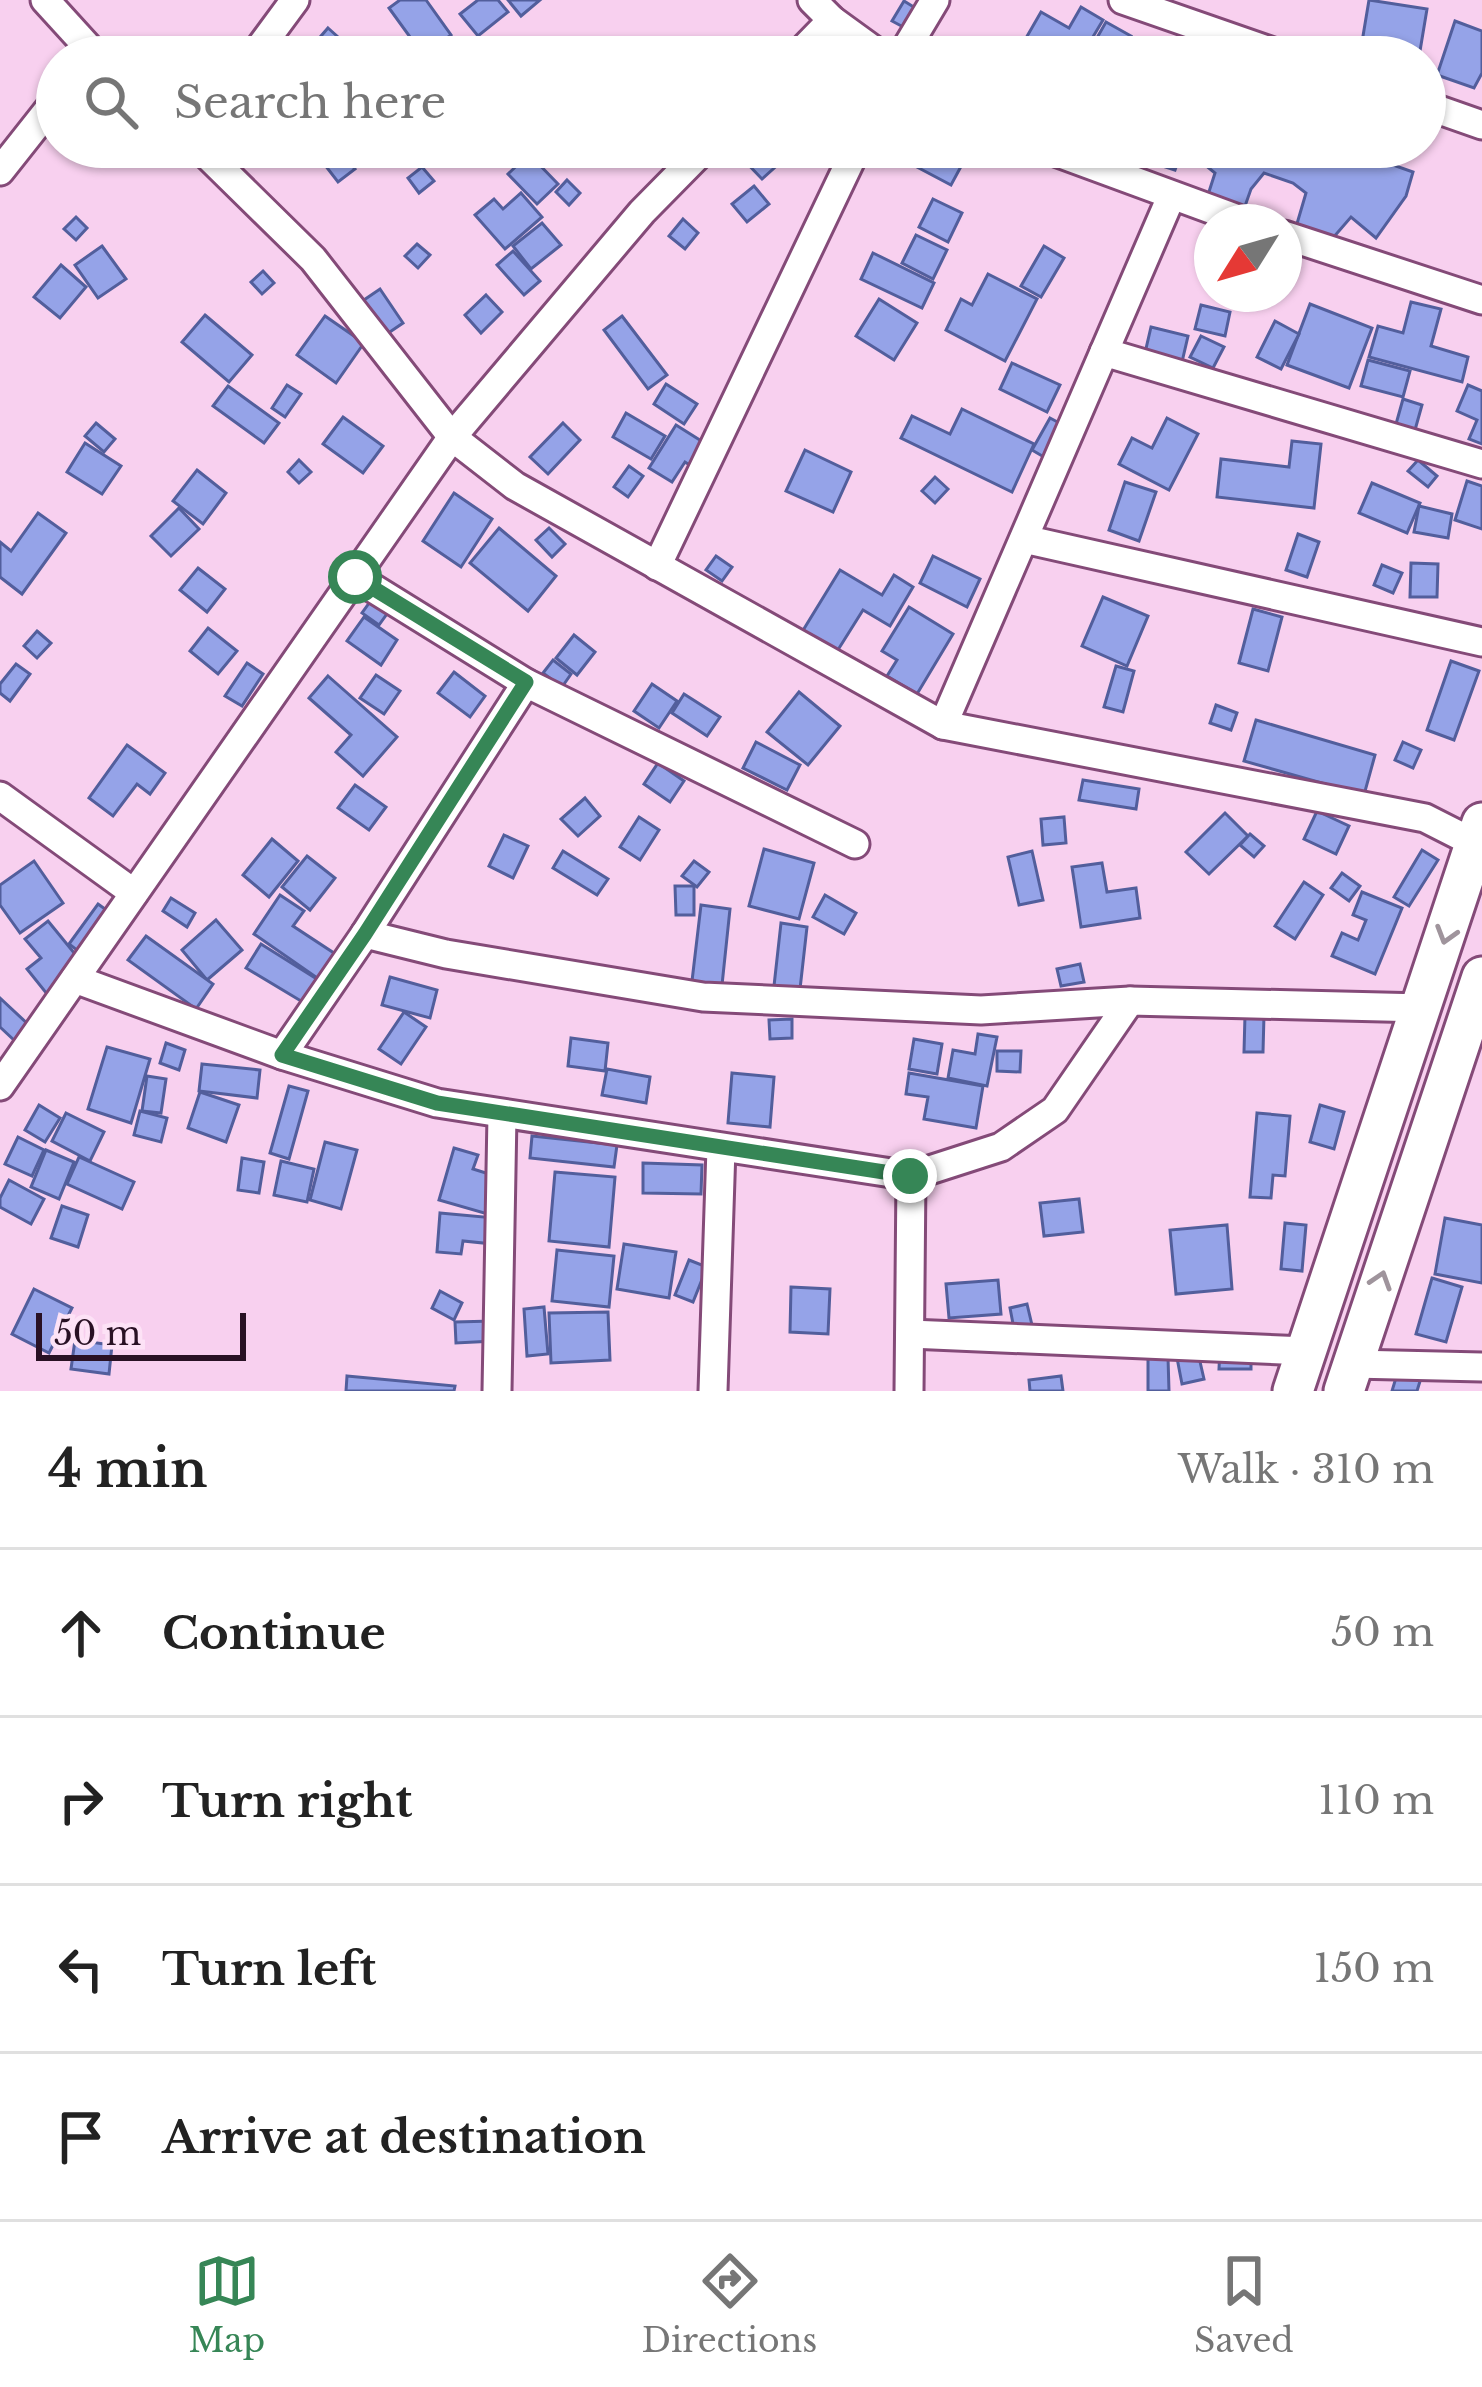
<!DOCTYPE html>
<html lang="en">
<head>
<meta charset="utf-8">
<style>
  :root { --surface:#fff; --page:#f2f2f2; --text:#222; --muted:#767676; --line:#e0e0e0; --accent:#368656 }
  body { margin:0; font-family:"Libre Baskerville",serif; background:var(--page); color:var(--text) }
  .compass { position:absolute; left:1194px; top:204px; width:108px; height:108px; border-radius:50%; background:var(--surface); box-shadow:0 3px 9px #0004; rotate:233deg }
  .scale { position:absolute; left:36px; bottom:30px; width:210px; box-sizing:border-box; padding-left:12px; border:6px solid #291124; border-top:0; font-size:33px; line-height:42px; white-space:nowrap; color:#291124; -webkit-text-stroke:9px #fde2f6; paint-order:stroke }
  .stop { position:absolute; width:36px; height:36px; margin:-27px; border:9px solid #368656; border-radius:50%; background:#fff }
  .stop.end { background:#368656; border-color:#fff; box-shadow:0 3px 12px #0008 }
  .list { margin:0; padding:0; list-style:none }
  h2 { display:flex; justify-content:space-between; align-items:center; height:156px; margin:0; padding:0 48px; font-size:51px }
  h2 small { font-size:39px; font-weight:400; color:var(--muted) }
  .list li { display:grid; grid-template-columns:78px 1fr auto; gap:36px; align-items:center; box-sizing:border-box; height:168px; padding:0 48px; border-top:3px solid var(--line) }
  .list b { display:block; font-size:45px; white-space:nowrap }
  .list em { font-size:39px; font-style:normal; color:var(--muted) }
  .icon { flex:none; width:66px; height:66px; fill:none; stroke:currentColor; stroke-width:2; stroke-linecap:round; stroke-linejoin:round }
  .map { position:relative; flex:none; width:1482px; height:1391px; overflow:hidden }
  .search { position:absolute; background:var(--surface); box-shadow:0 3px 9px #0004; left:36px; right:36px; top:36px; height:132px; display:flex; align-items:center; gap:30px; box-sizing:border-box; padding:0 42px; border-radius:66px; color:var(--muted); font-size:45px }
  .sheet { height:828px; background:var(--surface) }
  nav { display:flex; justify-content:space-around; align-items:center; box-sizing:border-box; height:168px; border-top:3px solid var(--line); background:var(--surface); font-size:33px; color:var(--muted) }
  nav a { display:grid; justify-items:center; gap:6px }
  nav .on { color:var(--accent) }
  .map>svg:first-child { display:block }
  .building { fill:#95a3e8; stroke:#525e9c; stroke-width:3 }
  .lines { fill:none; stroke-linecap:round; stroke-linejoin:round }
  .street-casing { stroke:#844a78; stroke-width:33 }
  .secondary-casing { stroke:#844a78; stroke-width:45 }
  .street { stroke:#fff; stroke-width:27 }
  .secondary { stroke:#fff; stroke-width:39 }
  .oneway { stroke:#9f949c }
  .route { stroke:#368656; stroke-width:15 }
</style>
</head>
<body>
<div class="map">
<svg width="1482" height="1391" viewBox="0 0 1482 1391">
  <rect width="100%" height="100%" fill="#f8d0ef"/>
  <g class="building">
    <polygon points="400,0 426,0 451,35 423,55 389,8"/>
    <polygon points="478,0 498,0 508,12 478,36 460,14"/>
    <polygon points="508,0 540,0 521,16"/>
    <polygon points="1369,0 1427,9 1419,57 1361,48"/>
    <polygon points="904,1 917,9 907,29 892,21"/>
    <polygon points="1081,7 1103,20 1081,57 1041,57 1022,45 1041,12 1069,28"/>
    <polygon points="1455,21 1482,31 1482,73 1474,88 1437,75"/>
    <polygon points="1106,22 1131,36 1122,52 1130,57 1086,57"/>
    <polygon points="328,28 347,45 336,57 314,57 308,51"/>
    <polygon points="692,41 706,57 673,57"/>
    <polygon points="311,147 338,147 355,169 338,182"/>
    <polygon points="749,147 769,147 782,161 762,179 740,156"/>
    <polygon points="904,147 944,147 965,159 951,185 898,157"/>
    <polygon points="1119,147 1183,147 1175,170 1117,151"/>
    <polygon points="1196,147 1332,147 1343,157 1352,147 1378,147 1377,153 1390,164 1413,172 1406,196 1376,238 1351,217 1332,239 1296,227 1306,193 1293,183 1264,173 1251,189 1244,209 1207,198 1215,173 1193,155"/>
    <polygon points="529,154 558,184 537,204 508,174"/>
    <polygon points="422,167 434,181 419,193 408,178"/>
    <polygon points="567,180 580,193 569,205 556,192"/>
    <polygon points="754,186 769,204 747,222 732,204"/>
    <polygon points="521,193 542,217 505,249 475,215 494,199 503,209"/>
    <polygon points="933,199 962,213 948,242 919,227"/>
    <polygon points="76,217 87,228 76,240 64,229"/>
    <polygon points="683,219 698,233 685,249 669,236"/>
    <polygon points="542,223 561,245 531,269 513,246"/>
    <polygon points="916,235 947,250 933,279 902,263"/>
    <polygon points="417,244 430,255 418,268 405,256"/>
    <polygon points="102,246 126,279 98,298 75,265"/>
    <polygon points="1044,246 1064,258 1041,297 1021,286"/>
    <polygon points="513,251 540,281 524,295 497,265"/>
    <polygon points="873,253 934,283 922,308 861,279"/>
    <polygon points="61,265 86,287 60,318 34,297"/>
    <polygon points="263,271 274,283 262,294 251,282"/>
    <polygon points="988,274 1037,299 1005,361 946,330 961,299 972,305"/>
    <polygon points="380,289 403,323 384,336 361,302"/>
    <polygon points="486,295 502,312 481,333 465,315"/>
    <polygon points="879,299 917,323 894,360 856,336"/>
    <polygon points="1411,302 1441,309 1431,346 1468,357 1462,382 1369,357 1378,326 1403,333"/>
    <polygon points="1310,304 1372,328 1349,388 1287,365"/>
    <polygon points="1201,305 1230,312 1225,336 1195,329"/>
    <polygon points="205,315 252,355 229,382 182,342"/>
    <polygon points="325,316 364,343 336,383 297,355"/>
    <polygon points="622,316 667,375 648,389 604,330"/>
    <polygon points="1275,321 1299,334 1281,369 1257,357"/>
    <polygon points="1151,327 1188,336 1182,362 1145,353"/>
    <polygon points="1201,336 1224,347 1213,368 1190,357"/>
    <polygon points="1368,360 1410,371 1403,397 1361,386"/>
    <polygon points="1012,363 1060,385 1047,412 1000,389"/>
    <polygon points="666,384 697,404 684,424 654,404"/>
    <polygon points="287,385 301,394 285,417 272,408"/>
    <polygon points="1468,385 1482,391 1482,444 1469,439 1477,420 1457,411"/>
    <polygon points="228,386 279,423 264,443 213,406"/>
    <polygon points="1403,399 1422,405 1415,430 1396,424"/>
    <polygon points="962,409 1034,444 1012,492 901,438 912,416 950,434"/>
    <polygon points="626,413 665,436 651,459 613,437"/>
    <polygon points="343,417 383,446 363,473 323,444"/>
    <polygon points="1050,418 1067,427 1049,460 1032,450"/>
    <polygon points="1167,418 1198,434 1169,490 1119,464 1132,438 1152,448"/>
    <polygon points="96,423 115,439 104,452 85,436"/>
    <polygon points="563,423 580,440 548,474 530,457"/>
    <polygon points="676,425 722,454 708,477 685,462 672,482 649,468"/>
    <polygon points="1292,441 1321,444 1314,508 1217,497 1221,459 1289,467"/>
    <polygon points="85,443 121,466 102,494 67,472"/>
    <polygon points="805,450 851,472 833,512 786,491"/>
    <polygon points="299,460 311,472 299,483 288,472"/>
    <polygon points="1418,460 1437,476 1428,487 1408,471"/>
    <polygon points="629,466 643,476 628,497 614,487"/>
    <polygon points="197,470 226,493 203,524 173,501"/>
    <polygon points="935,477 948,489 935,503 922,491"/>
    <polygon points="1467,481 1482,486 1482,529 1455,520"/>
    <polygon points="1125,482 1156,492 1139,541 1109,530"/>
    <polygon points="1372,483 1420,503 1407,533 1359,513"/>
    <polygon points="454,493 492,519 461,567 423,541"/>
    <polygon points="1419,506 1452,514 1448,538 1414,532"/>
    <polygon points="179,508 199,529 171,556 151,536"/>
    <polygon points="38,513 66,533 22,594 0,577 0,542 11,551"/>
    <polygon points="499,528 556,576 528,611 470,563"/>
    <polygon points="549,528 565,544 552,557 536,540"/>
    <polygon points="1298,534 1319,542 1307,577 1286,570"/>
    <polygon points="716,556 732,567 722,581 706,570"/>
    <polygon points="933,556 980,579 967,607 920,583"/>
    <polygon points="1411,563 1438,564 1437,597 1410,597"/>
    <polygon points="1382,565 1402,573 1393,593 1374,585"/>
    <polygon points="198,568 225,589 207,612 180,590"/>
    <polygon points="840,570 882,595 894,575 913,587 890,626 863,610 836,653 802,632"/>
    <polygon points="1103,597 1148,616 1127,666 1082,646"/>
    <polygon points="372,599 389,611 379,625 362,613"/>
    <polygon points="909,607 953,634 917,694 887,676 897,660 882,651"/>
    <polygon points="1253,609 1282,617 1268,671 1239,663"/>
    <polygon points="364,617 397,640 381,665 347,641"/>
    <polygon points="208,628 237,651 218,674 190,651"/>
    <polygon points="37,631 51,643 37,658 24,646"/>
    <polygon points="574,635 595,652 577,675 556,658"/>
    <polygon points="553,660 571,674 562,687 543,673"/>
    <polygon points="1451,661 1479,671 1454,740 1427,730"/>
    <polygon points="247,663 263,674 242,706 225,696"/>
    <polygon points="16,664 30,674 10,701 0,693 0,684"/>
    <polygon points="1116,666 1134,671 1123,712 1104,707"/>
    <polygon points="454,672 485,696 470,717 438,693"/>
    <polygon points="376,675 400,691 384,714 360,698"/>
    <polygon points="328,676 397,737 363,776 336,752 351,735 309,698"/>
    <polygon points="652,684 677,701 659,728 634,711"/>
    <polygon points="799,692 840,726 808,765 767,732"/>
    <polygon points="684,694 720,717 707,736 672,713"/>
    <polygon points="1216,705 1237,713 1231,730 1210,723"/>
    <polygon points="1256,720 1375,755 1364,795 1244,761"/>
    <polygon points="756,742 800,765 787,790 743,768"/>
    <polygon points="1403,742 1421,750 1413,768 1395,760"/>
    <polygon points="127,745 165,773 150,794 137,784 113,816 89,798"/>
    <polygon points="658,763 684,781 670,802 644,784"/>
    <polygon points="1083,780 1139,789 1136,809 1079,800"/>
    <polygon points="355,785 386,807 369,830 338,808"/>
    <polygon points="585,798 600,816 578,836 561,819"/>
    <polygon points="1317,811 1349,826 1336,854 1304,839"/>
    <polygon points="1225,813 1248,836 1209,874 1186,852"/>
    <polygon points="639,817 659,830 640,860 620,847"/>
    <polygon points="1064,817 1066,843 1043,845 1041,819"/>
    <polygon points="1250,834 1264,846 1254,857 1240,845"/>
    <polygon points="504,835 528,846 513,878 489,866"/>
    <polygon points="272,839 298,861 269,897 243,875"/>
    <polygon points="764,849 814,863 799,919 749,906"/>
    <polygon points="1422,850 1438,860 1409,906 1394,897"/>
    <polygon points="563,851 608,879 597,895 553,868"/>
    <polygon points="1032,851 1043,900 1019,905 1008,857"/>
    <polygon points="307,856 335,878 310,910 282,887"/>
    <polygon points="34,861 63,903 20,933 0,905 0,885"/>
    <polygon points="694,861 709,872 697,887 682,876"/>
    <polygon points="1102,863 1107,892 1136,888 1140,918 1081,927 1072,867"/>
    <polygon points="1342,873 1360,886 1349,901 1331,888"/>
    <polygon points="1304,882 1323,895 1295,939 1275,926"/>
    <polygon points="675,886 694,886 694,915 676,915"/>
    <polygon points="1362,892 1402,908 1375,974 1332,956 1342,933 1358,940 1366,920 1353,915"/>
    <polygon points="280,895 304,911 293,926 340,957 323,982 254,934"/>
    <polygon points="825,895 856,913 844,934 813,917"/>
    <polygon points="171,898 195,913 187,927 163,911"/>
    <polygon points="98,904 112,914 82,954 69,944"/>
    <polygon points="701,905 730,909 722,985 692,981"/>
    <polygon points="216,920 242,950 207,980 182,950"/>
    <polygon points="48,921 84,965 47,994 27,969 41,958 25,939"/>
    <polygon points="781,923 807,927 800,989 774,986"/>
    <polygon points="146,936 213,984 196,1009 128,960"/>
    <polygon points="261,944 320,981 306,1004 246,968"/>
    <polygon points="1080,964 1084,982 1061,986 1057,969"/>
    <polygon points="390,977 437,990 430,1018 382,1005"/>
    <polygon points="0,998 31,1027 16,1042 0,1027"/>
    <polygon points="404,1012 426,1027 401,1064 379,1049"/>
    <polygon points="1245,1015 1264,1015 1263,1052 1244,1052"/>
    <polygon points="792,1019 792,1038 770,1039 769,1020"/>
    <polygon points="978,1034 997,1037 987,1086 948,1078 953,1050 975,1054"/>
    <polygon points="571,1038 608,1043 605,1071 568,1066"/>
    <polygon points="914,1039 942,1044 937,1074 909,1069"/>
    <polygon points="166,1043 185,1050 179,1070 160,1063"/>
    <polygon points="107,1047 150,1059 131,1123 88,1109"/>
    <polygon points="997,1051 1021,1051 1020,1072 997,1071"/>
    <polygon points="202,1064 260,1070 257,1098 199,1091"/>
    <polygon points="607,1069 650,1077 646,1103 602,1095"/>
    <polygon points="732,1073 774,1077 770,1127 728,1123"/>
    <polygon points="909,1073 983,1086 976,1128 924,1119 928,1097 906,1094"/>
    <polygon points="147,1076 166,1079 161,1113 142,1111"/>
    <polygon points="289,1086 308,1091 289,1159 270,1153"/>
    <polygon points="200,1092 239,1105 226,1142 188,1128"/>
    <polygon points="39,1105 60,1118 45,1142 25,1130"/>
    <polygon points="1320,1105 1344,1112 1334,1149 1310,1142"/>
    <polygon points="140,1111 167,1118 161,1142 134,1135"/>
    <polygon points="66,1113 104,1132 90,1161 52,1141"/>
    <polygon points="1257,1113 1290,1116 1285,1176 1273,1175 1271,1198 1250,1197"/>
    <polygon points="532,1136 617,1145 614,1167 530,1158"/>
    <polygon points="18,1137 44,1150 32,1176 5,1164"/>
    <polygon points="325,1142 357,1150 341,1209 310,1200"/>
    <polygon points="454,1148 478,1155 473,1169 502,1178 491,1215 439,1200"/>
    <polygon points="46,1150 74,1162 59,1199 31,1187"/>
    <polygon points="79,1157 134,1182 122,1209 67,1184"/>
    <polygon points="242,1158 264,1162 259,1193 238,1190"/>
    <polygon points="281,1161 314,1169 307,1202 274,1195"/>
    <polygon points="643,1163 702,1165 701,1194 643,1193"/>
    <polygon points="555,1172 615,1177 609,1247 549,1241"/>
    <polygon points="9,1180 44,1199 31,1224 0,1207 0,1198"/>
    <polygon points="1079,1199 1083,1232 1044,1236 1040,1203"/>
    <polygon points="62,1206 88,1215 78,1247 51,1238"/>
    <polygon points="440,1213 495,1218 493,1244 463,1241 461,1254 437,1252"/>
    <polygon points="1445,1218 1482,1225 1482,1283 1435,1274"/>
    <polygon points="1285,1223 1306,1225 1302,1271 1281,1269"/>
    <polygon points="1227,1225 1232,1289 1176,1294 1170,1230"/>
    <polygon points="624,1244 676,1252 669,1298 617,1289"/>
    <polygon points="557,1250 614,1256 609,1307 552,1301"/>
    <polygon points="689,1260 707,1267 693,1302 675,1295"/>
    <polygon points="1432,1278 1462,1287 1446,1342 1416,1334"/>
    <polygon points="998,1280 1001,1314 949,1318 946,1284"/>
    <polygon points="791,1287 830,1289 828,1334 790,1332"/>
    <polygon points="34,1289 72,1308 49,1353 12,1334"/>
    <polygon points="440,1291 462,1303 454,1320 432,1308"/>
    <polygon points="1027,1304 1032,1325 1014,1329 1010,1308"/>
    <polygon points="544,1307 548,1354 527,1356 524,1309"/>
    <polygon points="608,1312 610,1360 551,1363 549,1313"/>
    <polygon points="493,1321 494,1341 456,1343 455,1322"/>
    <polygon points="75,1340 112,1345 109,1374 71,1369"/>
    <polygon points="1220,1347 1251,1347 1251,1369 1219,1369"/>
    <polygon points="1198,1353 1204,1379 1182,1384 1177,1358"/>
    <polygon points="1148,1357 1168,1357 1169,1391 1148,1391"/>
    <polygon points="1398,1371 1421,1378 1417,1391 1392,1391"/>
    <polygon points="347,1376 455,1386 454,1391 346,1391"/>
    <polygon points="1061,1376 1063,1391 1030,1391 1029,1380"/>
  </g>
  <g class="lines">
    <g class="street-casing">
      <g id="street">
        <polyline points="45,0 97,57"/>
        <polyline points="812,0 832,20 883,57"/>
        <polyline points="1123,0 1287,57"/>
        <polyline points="253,57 295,0"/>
        <polyline points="796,57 832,20"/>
        <polyline points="901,57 935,0"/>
        <polyline points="1425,105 1482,125"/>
        <polyline points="199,147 313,259 452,437 515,486 943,725 1425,818 1482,847"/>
        <polyline points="1042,147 1246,222"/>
        <polyline points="0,171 57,99"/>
        <polyline points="1284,235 1482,300"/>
        <polyline points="1104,352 1482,464"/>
        <polyline points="1024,539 1482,642"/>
        <polyline points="657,566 857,147"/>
        <polyline points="355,577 526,683 855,844"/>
        <polyline points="943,725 1171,197"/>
        <polyline points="0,796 134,893"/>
        <polyline points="365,934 446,954 703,997 981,1010 1130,1001 1424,1008"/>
        <polyline points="75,979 282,1055 437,1103 911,1176 1001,1147 1055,1110 1130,1001"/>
        <polyline points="282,1055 365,934 526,683"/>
        <polyline points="0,1086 452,437 642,212 706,147"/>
        <polyline points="910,1334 1306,1351"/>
        <polyline points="1353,1364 1482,1367"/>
        <polyline points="497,1391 502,1115"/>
        <polyline points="713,1391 721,1148"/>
        <polyline points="909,1391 911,1176"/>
      </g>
    </g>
    <g class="secondary-casing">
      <g id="secondary">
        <polyline points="1293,1391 1482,823"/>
        <polyline points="1344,1391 1482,977"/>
      </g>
    </g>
    <use href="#street" class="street"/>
    <use href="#secondary" class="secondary"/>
  </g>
  <defs><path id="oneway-chevron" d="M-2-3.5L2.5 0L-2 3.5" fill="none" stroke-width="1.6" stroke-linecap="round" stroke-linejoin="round" transform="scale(3)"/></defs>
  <g class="oneway">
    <use href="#oneway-chevron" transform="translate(1446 935) rotate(107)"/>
    <use href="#oneway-chevron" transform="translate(1381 1280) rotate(-72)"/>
  </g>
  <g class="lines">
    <polyline class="route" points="355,577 526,682 365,934 282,1055 437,1103 910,1176"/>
  </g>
</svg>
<svg class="compass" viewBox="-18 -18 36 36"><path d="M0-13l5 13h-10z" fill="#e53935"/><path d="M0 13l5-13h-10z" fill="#767676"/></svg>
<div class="scale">50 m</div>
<div class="stop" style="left:355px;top:577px"></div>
<div class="stop end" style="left:910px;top:1176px"></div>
<div class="search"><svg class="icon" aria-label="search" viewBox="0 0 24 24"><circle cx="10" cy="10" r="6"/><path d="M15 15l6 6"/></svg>Search here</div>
</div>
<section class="sheet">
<h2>4 min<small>Walk · 310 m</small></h2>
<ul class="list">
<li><svg class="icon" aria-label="ahead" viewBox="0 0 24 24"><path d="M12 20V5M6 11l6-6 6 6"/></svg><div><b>Continue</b></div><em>50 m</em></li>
<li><svg class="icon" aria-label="right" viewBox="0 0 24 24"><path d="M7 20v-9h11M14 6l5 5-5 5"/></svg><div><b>Turn right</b></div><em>110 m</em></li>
<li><svg class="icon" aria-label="left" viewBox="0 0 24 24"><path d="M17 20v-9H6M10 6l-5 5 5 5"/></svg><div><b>Turn left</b></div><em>150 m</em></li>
<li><svg class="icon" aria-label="arrive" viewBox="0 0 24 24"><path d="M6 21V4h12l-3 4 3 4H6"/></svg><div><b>Arrive at destination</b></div></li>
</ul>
</section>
<nav>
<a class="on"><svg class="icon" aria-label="map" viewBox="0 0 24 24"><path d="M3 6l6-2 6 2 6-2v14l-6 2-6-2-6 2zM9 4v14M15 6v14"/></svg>Map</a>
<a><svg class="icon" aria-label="directions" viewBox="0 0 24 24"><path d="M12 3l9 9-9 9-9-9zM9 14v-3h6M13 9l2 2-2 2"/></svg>Directions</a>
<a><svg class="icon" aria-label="saved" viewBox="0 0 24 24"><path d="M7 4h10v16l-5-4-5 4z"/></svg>Saved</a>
</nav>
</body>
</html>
